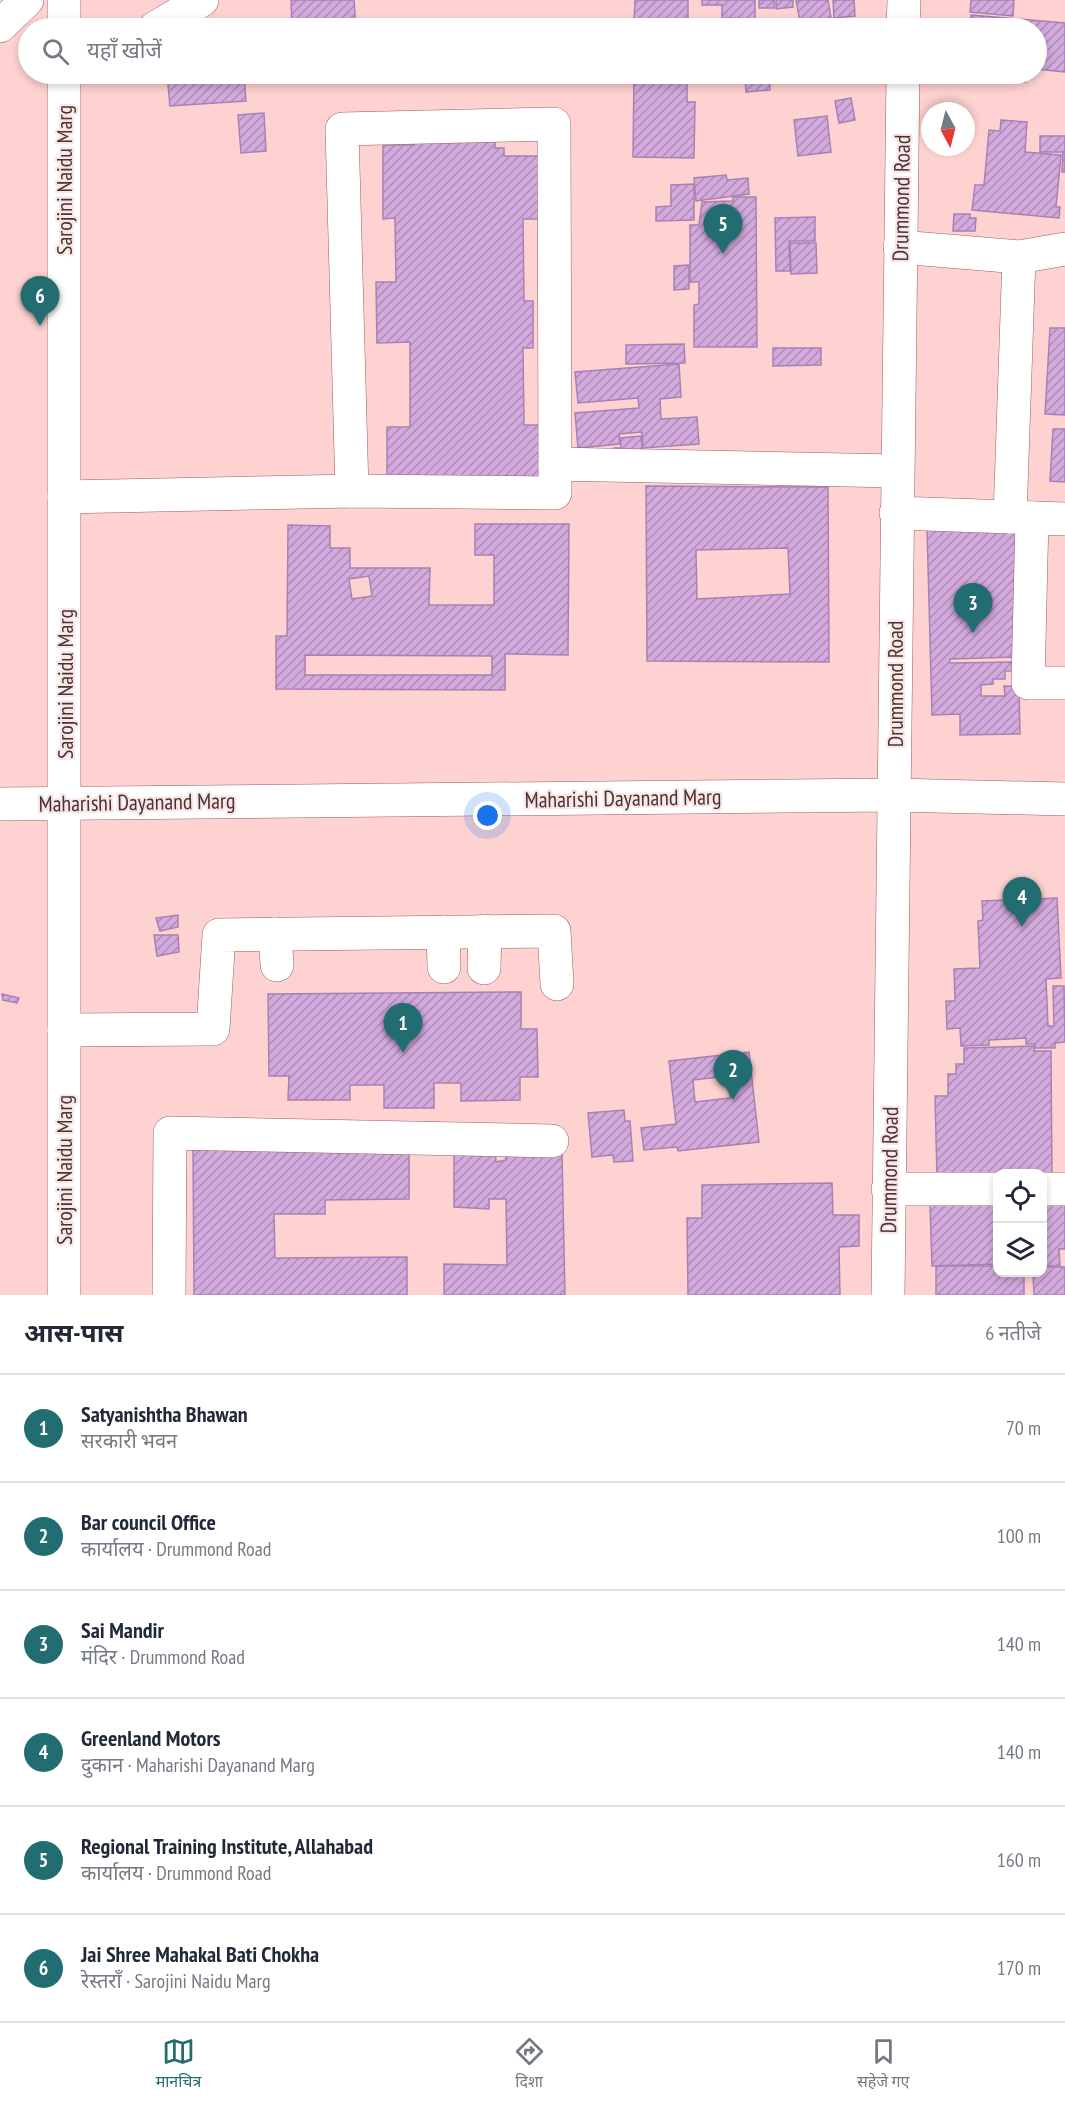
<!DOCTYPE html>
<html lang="hi">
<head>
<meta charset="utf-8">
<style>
  :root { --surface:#fff; --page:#f6f6f7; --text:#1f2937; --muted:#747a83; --line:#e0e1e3; --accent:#226d71 }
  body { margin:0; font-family:"PT Sans Narrow","Noto Sans Devanagari",sans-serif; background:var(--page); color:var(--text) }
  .controls { position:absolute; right:18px; bottom:18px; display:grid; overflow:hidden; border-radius:12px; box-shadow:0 3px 9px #0003 }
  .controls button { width:54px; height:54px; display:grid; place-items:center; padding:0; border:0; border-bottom:2px solid var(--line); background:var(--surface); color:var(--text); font:30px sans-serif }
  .compass { position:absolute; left:921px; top:102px; width:54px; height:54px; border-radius:50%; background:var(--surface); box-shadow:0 3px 9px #0003; rotate:173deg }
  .you { position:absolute; left:488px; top:816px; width:21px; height:21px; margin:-15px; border:4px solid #fff; border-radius:50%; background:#1a73e8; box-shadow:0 0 0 9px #1a73e833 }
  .badge { display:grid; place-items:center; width:39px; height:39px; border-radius:50%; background:var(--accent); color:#fff; font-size:20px; font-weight:700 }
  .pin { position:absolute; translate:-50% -50px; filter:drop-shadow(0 2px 3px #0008) }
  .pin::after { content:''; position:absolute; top:32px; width:21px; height:18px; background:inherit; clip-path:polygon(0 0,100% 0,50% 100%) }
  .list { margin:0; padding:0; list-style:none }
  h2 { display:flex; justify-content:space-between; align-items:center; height:78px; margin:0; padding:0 24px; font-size:26px }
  h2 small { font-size:20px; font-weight:400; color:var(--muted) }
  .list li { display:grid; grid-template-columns:39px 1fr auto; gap:18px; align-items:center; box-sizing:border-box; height:108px; padding:0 24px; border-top:2px solid var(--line) }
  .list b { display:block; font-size:22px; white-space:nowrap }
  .list p { margin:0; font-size:20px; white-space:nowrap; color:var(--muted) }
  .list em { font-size:20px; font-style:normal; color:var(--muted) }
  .icon { flex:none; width:33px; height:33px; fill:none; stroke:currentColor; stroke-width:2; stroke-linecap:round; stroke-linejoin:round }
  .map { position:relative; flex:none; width:1065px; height:1295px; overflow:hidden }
  .search { position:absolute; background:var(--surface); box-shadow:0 3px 9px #0003; left:18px; right:18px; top:18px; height:66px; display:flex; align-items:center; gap:15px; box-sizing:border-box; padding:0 21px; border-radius:33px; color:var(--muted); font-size:22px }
  .sheet { height:726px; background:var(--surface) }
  nav { display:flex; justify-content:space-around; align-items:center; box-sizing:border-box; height:84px; border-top:2px solid var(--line); background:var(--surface); font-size:16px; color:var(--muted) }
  nav a { display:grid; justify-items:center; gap:3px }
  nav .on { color:var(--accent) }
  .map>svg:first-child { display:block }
  .building { fill:url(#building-hatch); stroke:#a881b2; stroke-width:1.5; fill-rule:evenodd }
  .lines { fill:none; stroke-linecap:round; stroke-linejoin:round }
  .minor-casing { stroke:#9c5c5d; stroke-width:34 }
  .major-casing { stroke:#9c5c5d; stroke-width:34 }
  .minor { stroke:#fff; stroke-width:33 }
  .major { stroke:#fff; stroke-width:33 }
  .labels { text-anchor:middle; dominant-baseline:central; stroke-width:4.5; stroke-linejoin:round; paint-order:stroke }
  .street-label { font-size:22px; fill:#4e3232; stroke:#f7e8e7 }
</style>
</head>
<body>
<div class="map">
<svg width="1065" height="1295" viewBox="0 0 1065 1295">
  <defs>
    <pattern id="building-hatch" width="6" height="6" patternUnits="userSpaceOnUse" patternTransform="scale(1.5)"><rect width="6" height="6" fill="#d3aadd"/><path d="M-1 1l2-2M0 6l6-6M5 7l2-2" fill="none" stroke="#ad8bb4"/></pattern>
  </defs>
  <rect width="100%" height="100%" fill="#fed2d1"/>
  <g class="building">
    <polygon points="291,0 354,0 356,28 292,28"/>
    <polygon points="635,0 688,0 688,28 612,28 612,21 634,21"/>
    <polygon points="702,0 755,0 755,19 722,18 722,5 702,5"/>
    <rect x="759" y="0" width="15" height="8"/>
    <polygon points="776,0 793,0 793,7 776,9"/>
    <polygon points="796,0 828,0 831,18 800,22"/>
    <polygon points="833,0 854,0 855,16 834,18"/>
    <polygon points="971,0 1014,0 1013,16 970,12"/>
    <polygon points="971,15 1065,23 1065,72 1036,69 1036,28 970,28"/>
    <polygon points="835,20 836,28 812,28 811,22"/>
    <polygon points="167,74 244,74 246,101 170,106"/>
    <polygon points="634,74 687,74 687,102 695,102 694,158 633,157"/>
    <polygon points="756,74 769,74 770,90 746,92 745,76"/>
    <rect x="985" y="74" width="41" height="8"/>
    <polygon points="851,98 855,120 839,123 835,101"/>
    <polygon points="264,113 266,151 241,153 238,115"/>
    <polygon points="414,116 495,133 495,148 504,148 504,156 544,156 544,219 523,219 524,301 533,301 533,348 523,348 524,425 544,425 545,479 387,480 387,427 410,427 410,342 377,343 376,282 396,282 395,218 383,219 383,145 414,145"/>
    <polygon points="827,116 831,152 798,156 794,120"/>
    <polygon points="1001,120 1027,122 1025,152 1061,155 1056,207 1060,207 1059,218 972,210 975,185 984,185 989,130 1000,131"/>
    <polygon points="1040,136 1065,136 1065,172 1062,172 1063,152 1040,152"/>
    <polygon points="726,175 727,180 748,178 749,194 696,201 694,178"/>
    <polygon points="694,184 694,220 656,221 656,207 671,206 671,185"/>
    <polygon points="733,197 756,197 757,347 694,347 694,305 699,304 699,282 690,282 690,225 699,225 702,202 733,201"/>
    <polygon points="954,214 970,214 970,218 976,218 975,231 953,231"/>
    <polygon points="815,217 815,241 789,241 790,271 776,271 775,218"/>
    <polygon points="790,243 816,243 817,273 791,274"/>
    <polygon points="689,265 689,289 674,290 674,266"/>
    <polygon points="1050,328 1065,328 1065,415 1045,414"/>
    <polygon points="684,344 685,363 626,364 626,345"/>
    <polygon points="773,348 821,348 821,365 773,366"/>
    <polygon points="679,364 681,397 660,399 661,419 697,417 699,444 643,448 642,432 619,434 620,444 578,448 575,413 639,408 638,398 578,403 575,372"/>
    <polygon points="1053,429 1065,429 1065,482 1050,481"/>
    <polygon points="641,436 643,454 615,456 614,448 621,448 620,438"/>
    <path d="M646 486 828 487 829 662 647 661ZM788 548 790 594 697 599 696 550Z"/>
    <path d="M475 524H569L568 655 505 654V690L276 689V636H287L288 525 330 526V548H350V568H430L429 605H494V555H475ZM369 576 372 596 352 599 349 579ZM305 655 492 656V675H305Z"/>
    <polygon points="1018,525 1016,657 950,659 950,663 1014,662 1014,671 1005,671 1005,679 993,679 993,684 981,685 981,696 1005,696 1004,686 1019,686 1020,734 960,735 960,714 932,715 927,528"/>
    <polygon points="1057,898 1061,978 1046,979 1048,1026 1054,1026 1053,986 1064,986 1065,1042 1055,1043 1055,1048 1035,1048 1035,1044 1026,1044 1026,1038 989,1040 989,1045 961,1046 960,1028 947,1029 946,1001 955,1001 954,969 980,968 978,921 983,920 982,901"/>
    <polygon points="178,915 178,927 160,931 156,918"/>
    <polygon points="154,935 178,935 179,952 157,956"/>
    <polygon points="521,992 521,1029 537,1029 538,1077 520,1077 520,1100 461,1101 461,1083 434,1083 434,1108 384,1108 384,1085 350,1085 350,1100 288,1100 289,1076 269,1076 268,994"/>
    <polygon points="2,994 19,998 17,1003 3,1000"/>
    <polygon points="1034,1046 1034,1051 1051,1051 1052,1181 1042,1174 937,1178 935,1096 948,1096 948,1074 956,1074 956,1064 964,1064 964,1048"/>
    <path d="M749 1052 759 1142 678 1151 677 1147 644 1150 641 1128 676 1124 669 1061ZM728 1076 730 1098 695 1102 693 1080Z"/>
    <polygon points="624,1110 625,1121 630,1121 633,1161 614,1162 613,1155 592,1157 588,1113"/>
    <polygon points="409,1147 409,1199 325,1200 325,1214 274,1214 275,1258 407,1257 407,1295 194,1295 193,1148"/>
    <polygon points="454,1149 495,1151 496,1162 506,1160 505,1154 562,1154 565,1295 444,1295 444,1264 507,1265 506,1199 489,1199 489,1209 454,1207"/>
    <polygon points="832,1183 833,1215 859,1215 859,1246 839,1247 840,1295 688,1295 687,1218 702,1218 702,1185"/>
    <polygon points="998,1201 998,1264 932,1266 930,1204"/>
    <polygon points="1065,1203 1065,1249 1059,1249 1060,1266 1042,1266 1042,1204"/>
    <polygon points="936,1266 998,1266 998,1272 1024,1272 1024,1295 936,1295"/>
    <polygon points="1042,1267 1065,1267 1065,1295 1034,1295 1033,1272 1042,1272"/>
  </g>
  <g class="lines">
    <g class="minor-casing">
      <g id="minor">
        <polyline points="0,26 27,0"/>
        <polyline points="155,28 202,0"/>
        <polyline points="903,28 904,0"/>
        <polyline points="900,247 1019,257 1065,249"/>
        <polyline points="352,491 342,129 554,124 555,464"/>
        <polyline points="64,497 352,491 555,493 555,464 897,471"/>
        <polyline points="896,513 1065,519"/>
        <polyline points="1010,517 1019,257"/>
        <polyline points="1032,518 1028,683 1065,683"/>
        <polyline points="0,804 894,795 1065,799"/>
        <polyline points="443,932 444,967"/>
        <polyline points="275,934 277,965"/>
        <polyline points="484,968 485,931"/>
        <polyline points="64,1030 213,1029 219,935 554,931 557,984"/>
        <polyline points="888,1189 998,1189"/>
        <polyline points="1042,1189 1065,1189"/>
        <polyline points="169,1295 170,1133 552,1141"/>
        <polyline points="888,1295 903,74"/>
      </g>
    </g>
    <g class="major-casing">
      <g id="major">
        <polyline points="64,28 64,0"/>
        <polyline points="64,1295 64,74"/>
      </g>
    </g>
    <use href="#minor" class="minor"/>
    <use href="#major" class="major"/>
  </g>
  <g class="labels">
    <g class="street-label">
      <text transform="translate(64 180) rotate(-90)">Sarojini Naidu Marg</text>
      <text transform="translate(901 198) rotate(-89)">Drummond Road</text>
      <text transform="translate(65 684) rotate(-90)">Sarojini Naidu Marg</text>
      <text transform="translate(895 684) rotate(-90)">Drummond Road</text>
      <text transform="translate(623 798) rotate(-1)">Maharishi Dayanand Marg</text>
      <text transform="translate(137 802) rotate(-1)">Maharishi Dayanand Marg</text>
      <text transform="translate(64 1170) rotate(-90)">Sarojini Naidu Marg</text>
      <text transform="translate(889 1170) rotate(-89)">Drummond Road</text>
    </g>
  </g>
</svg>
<div class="controls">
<button><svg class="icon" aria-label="locate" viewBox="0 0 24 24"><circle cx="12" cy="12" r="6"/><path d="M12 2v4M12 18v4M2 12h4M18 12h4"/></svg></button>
<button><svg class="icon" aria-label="layers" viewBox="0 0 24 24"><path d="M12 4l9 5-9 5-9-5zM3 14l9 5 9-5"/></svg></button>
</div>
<svg class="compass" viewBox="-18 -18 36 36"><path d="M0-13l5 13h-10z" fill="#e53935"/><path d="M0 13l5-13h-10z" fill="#747a83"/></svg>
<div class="you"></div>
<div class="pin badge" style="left:403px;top:1053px">1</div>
<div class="pin badge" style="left:733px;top:1100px">2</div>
<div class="pin badge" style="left:973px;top:633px">3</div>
<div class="pin badge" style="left:1022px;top:927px">4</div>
<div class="pin badge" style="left:723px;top:254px">5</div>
<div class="pin badge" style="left:40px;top:326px">6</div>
<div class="search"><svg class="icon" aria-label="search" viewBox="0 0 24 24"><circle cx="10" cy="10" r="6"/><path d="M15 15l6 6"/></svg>यहाँ खोजें</div>
</div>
<section class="sheet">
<h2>आस-पास<small>6 नतीजे</small></h2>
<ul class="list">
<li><span class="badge">1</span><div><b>Satyanishtha Bhawan</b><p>सरकारी भवन</p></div><em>70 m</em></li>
<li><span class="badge">2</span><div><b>Bar council Office</b><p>कार्यालय · Drummond Road</p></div><em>100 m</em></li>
<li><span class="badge">3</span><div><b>Sai Mandir</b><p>मंदिर · Drummond Road</p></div><em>140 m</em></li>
<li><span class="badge">4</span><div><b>Greenland Motors</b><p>दुकान · Maharishi Dayanand Marg</p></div><em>140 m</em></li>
<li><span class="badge">5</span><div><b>Regional Training Institute, Allahabad</b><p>कार्यालय · Drummond Road</p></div><em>160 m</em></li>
<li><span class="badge">6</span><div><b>Jai Shree Mahakal Bati Chokha</b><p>रेस्तराँ · Sarojini Naidu Marg</p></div><em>170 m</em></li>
</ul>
</section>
<nav>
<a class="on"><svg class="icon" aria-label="map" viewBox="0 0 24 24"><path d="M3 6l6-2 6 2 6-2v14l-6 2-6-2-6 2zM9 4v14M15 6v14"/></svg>मानचित्र</a>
<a><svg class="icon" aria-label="directions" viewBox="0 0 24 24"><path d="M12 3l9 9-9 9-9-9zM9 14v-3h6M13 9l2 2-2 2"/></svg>दिशा</a>
<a><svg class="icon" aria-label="saved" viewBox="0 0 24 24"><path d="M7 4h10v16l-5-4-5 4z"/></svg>सहेजे गए</a>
</nav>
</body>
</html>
